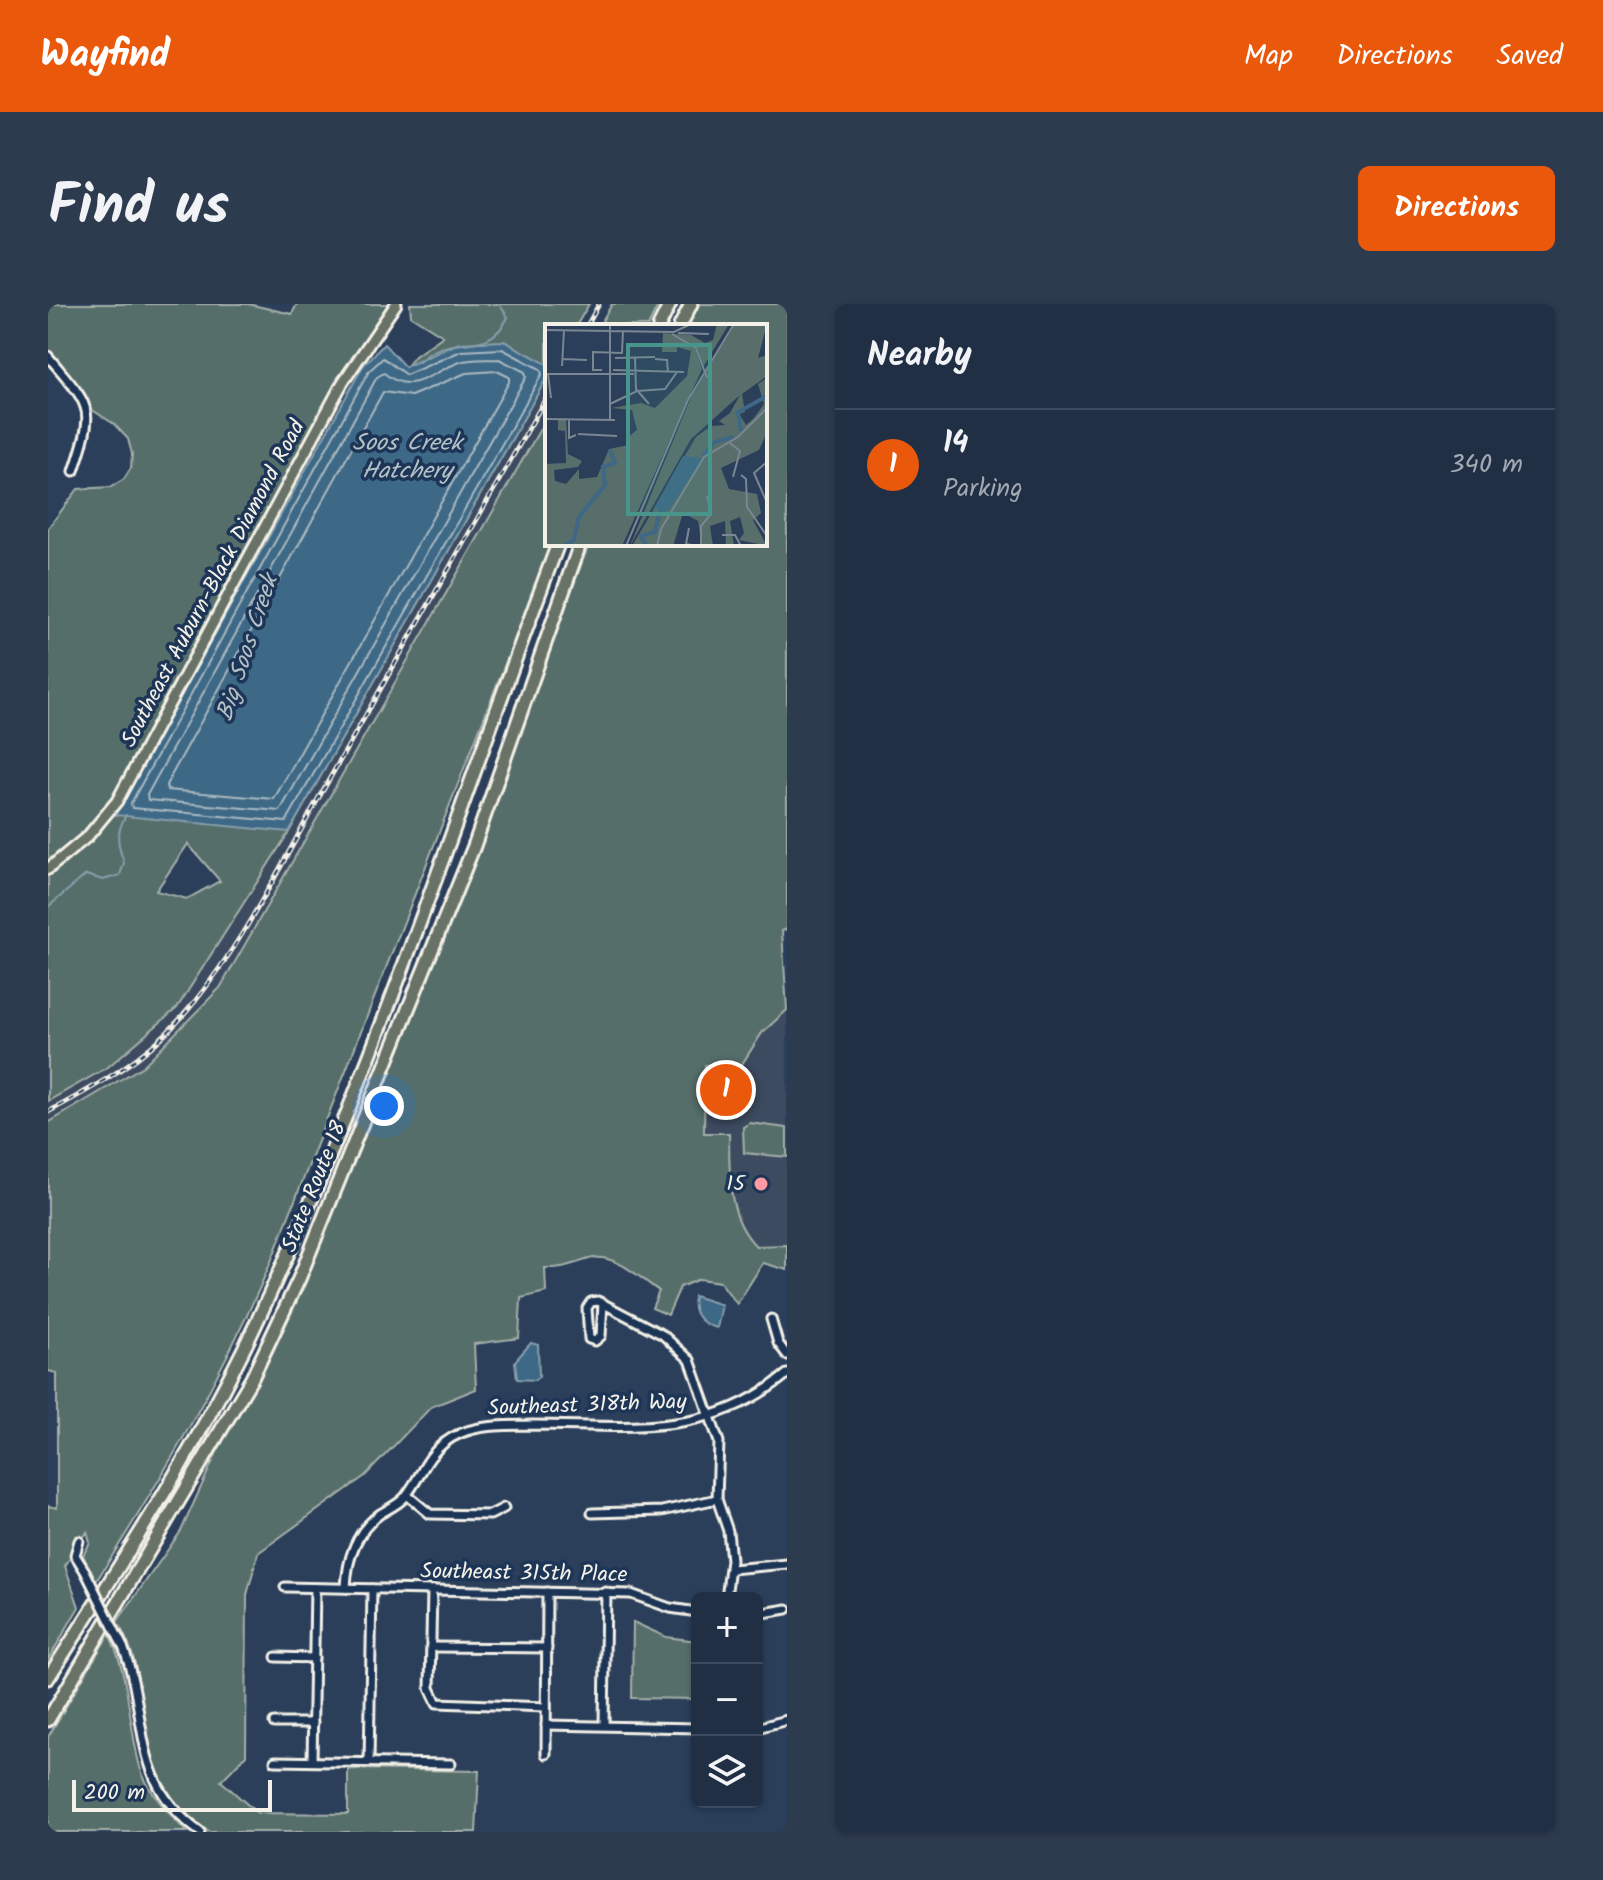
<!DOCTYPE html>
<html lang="en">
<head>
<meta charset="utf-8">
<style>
  :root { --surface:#202f44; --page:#2d3b4f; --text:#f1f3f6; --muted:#a2a9b2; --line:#3d4a5d; --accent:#ea580c }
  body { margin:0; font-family:Kalam,sans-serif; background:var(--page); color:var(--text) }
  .controls { position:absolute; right:24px; bottom:24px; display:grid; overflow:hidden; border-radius:12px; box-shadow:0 2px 6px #0004 }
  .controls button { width:72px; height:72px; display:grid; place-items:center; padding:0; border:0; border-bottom:2px solid var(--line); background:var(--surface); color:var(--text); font:40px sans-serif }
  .scale { position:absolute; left:24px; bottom:20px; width:200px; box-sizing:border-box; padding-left:8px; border:4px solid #f4f1e8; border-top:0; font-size:22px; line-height:28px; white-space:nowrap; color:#f4f1e8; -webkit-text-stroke:6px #1d3557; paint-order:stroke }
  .you { position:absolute; left:336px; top:802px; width:28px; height:28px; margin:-20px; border:6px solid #fff; border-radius:50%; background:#1a73e8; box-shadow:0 0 0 12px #1a73e833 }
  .badge { display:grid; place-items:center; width:52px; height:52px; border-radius:50%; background:var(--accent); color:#fff; font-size:26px; font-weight:700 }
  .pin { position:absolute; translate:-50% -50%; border:4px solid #fff; box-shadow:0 2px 8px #0006 }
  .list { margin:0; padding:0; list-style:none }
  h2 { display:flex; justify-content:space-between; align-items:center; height:104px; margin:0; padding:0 32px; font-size:34px }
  h2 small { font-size:26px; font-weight:400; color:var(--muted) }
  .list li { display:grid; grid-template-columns:52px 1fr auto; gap:24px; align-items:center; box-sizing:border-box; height:112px; padding:0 32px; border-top:2px solid var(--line) }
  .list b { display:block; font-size:30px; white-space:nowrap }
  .list p { margin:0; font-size:26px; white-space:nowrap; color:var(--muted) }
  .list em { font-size:26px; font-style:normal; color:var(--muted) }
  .icon { flex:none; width:44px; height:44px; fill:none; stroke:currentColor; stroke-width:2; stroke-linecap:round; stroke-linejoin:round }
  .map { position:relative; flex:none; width:739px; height:1528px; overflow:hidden; border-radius:12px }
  header { display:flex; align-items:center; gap:48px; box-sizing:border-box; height:112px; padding:0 40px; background:var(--accent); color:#fff }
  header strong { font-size:38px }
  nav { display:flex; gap:44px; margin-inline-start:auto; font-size:28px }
  .intro { display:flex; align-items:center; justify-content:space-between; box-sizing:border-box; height:192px; padding:0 48px }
  h1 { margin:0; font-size:56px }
  .button { padding:20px 36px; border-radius:12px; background:var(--accent); color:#fff; font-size:28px; font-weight:700 }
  main { display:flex; gap:48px; padding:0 48px }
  aside { flex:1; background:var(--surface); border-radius:12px; box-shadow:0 2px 6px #0004 }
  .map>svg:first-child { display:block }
  .built { fill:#3c4b60 }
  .green { fill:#576e6a; stroke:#a6b0a9; stroke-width:2; fill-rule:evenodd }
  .water { fill:#3e6886; stroke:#879fad; stroke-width:2 }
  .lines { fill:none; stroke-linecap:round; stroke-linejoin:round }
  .shore { stroke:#abbac1; stroke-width:2 }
  .stream { stroke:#879fad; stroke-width:2 }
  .minor-casing { stroke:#f4f1e8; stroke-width:13 }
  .major-casing { stroke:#f4f1e8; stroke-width:15 }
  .highway-casing { stroke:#f4f1e8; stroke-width:17 }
  .minor { stroke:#1d3557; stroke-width:7 }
  .major { stroke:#697266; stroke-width:9 }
  .highway { stroke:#697266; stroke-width:11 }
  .rail-casing { stroke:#f4f1e8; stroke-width:5 }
  .rail { stroke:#1d3557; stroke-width:2; stroke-dasharray:6; stroke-linecap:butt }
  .minor-bridge-casing { stroke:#f4f1e8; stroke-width:13; stroke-linecap:butt }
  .minor-bridge { stroke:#1d3557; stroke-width:7 }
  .poi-dot { fill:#ff9aa2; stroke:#1d3557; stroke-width:3 }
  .labels { text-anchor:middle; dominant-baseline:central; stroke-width:7; stroke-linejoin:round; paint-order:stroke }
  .street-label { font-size:22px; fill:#f4f1e8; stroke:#1d3557 }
  .poi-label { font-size:22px; fill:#f4f1e8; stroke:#1d3557; text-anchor:end }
  .water-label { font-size:24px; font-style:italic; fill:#b4c1c6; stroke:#1d3557 }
  .inset-river { fill:none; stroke:#3e6886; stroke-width:4 }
  .inset-road { fill:none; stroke:#7b8693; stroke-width:2 }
  .view { fill:#48958c; fill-opacity:0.15; stroke:#48958c; stroke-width:4 }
  .inset-edge { fill:none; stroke:#f4f1e8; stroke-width:4 }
</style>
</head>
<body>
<header>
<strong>Wayfind</strong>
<nav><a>Map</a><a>Directions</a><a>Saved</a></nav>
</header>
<div class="intro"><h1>Find us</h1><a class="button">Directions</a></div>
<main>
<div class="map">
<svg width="739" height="1528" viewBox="0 0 739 1528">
  <rect width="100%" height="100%" fill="#2b3f5b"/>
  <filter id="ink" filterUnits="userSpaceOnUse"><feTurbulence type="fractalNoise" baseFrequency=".0125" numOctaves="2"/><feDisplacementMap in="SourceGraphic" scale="16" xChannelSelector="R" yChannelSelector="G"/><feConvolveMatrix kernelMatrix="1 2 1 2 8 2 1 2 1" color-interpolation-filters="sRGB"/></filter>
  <g filter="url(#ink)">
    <g class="built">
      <polygon points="499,73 499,113 172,684 94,762 0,819 0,797 60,763 129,704 241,528"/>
      <polygon points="739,706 739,941 708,942 692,921 687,908 682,868 656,830 656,760 694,760 714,729"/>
    </g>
    <g class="green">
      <polygon points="0,0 200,0 244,10 249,0 341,0 290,75 64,494 36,527 0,557 0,224 30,185 63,183 76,175 83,164 84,150 80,135 66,120 35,100 0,52"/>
      <path d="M362 0H541L528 22H499V73L241 528 129 704 60 763 0 797V570L56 521 102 447 157 472 336 91 367 52 395 32 363 12ZM140 540 172 577 139 595 108 587Z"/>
      <polygon points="564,0 611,0 600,22 551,22"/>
      <path d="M651 0H739V625L734 627 739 706 714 729 694 760 657 761 656 829H681C682 869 678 912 708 942L739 941V966L715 959 689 1000 672 978 651 975 632 983 620 1011 604 1004 611 987C592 974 566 948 541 955 524 960 515 965 497 964L498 988 473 994 471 1034 426 1040 428 1085 383 1103 317 1172 210 1249 199 1291 198 1451 173 1477 209 1509 300 1510V1465L431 1467 428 1528H161C146 1516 131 1505 121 1489 87 1438 103 1369 69 1318L133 1227 346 759 541 240H717V22H640Z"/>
      <path d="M499 113V240H504L222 960C174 1073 113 1176 47 1279L35 1251 42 1239 39 1228 17 1262 31 1303 0 1356V1202L9 1204V1069L0 1067V819L95 762 172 684Z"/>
      <polygon points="702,819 739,824 739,853 696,849 695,823"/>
      <polygon points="585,1318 618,1333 649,1337 649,1395 584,1394"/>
      <path d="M61 1330C82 1372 80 1418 92 1463 99 1487 122 1511 139 1528H0V1433Z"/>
    </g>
    <g class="water">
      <polygon points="456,37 499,60 499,73 241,528 67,511 315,62 336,40 357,63 411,39"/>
      <path d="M646 992 674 1001 669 1024C652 1020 643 1009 646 992Z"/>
      <polygon points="483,1039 490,1041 491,1072 487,1076 469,1075 467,1057"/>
    </g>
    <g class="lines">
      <g class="shore">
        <polygon points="454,45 492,65 494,70 238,518 84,504 83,499 321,67 335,54 358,71 413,47"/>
        <path d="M451 55 477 68 478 73 232 507 100 496 99 491 329 73 336 69C364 93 383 68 412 58 424 54 439 56 451 55Z"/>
        <polygon points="449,67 461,73 461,78 226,495 119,486 118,481 335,88 363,92 418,69"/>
      </g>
      <g class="stream">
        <path d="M371 58C401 26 440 56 460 13L451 0"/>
        <path d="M0 603 38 571 55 576 72 571 76 559C69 538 67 531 78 511"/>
      </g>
      <g class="minor-casing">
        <g id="minor">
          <path d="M0 52C43 104 48 101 26 167"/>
          <polyline points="555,999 553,1032 547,1037 541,1035 539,1004 543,998 550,997 615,1031 642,1056 671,1138 669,1195 680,1227 683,1256 678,1294"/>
          <polyline points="723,1015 730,1039 739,1051"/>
          <polyline points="359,1191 382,1210 442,1211 456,1204"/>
          <polyline points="544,1209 614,1207 669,1195"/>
          <polyline points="31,1237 27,1251 37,1267"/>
          <polyline points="683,1265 739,1260"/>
          <polyline points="237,1283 583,1290 622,1304 649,1308"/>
          <path d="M298 1284C299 1255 307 1228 332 1210 340 1205 351 1200 357 1193 371 1176 378 1153 396 1139 421 1119 454 1122 484 1121 581 1121 659 1136 739 1070"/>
          <polyline points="384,1286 382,1384 389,1399 498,1403"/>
          <polyline points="709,1310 739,1305"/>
          <path d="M75 1343C102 1413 81 1478 152 1528"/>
          <polyline points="384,1343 499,1344"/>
          <polyline points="228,1353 266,1354"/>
          <polyline points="226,1419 265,1419"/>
          <polyline points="498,1421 649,1424"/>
          <polyline points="556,1421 558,1288"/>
          <polyline points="709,1424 739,1416"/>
          <polyline points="498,1450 499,1288"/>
          <polyline points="227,1457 403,1460"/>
          <polyline points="264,1457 267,1284"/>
          <polyline points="321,1458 324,1285"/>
        </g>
      </g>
      <g class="major-casing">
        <polyline id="major" points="0,565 40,532 69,497 295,78 348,0"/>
      </g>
      <g class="highway-casing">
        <g id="highway">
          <polyline points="611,22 622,0"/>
          <polyline points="632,22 643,0"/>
          <path d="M0 1374C71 1263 147 1147 204 1028 325 774 410 503 510 240"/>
          <polyline points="0,1416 204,1074 251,975 426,542 532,240"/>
        </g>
      </g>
      <use href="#minor" class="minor"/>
      <use href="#major" class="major"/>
      <use href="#highway" class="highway"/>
      <g class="rail-casing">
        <g id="rail">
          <polyline points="539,22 551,0"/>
          <path d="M0 808C47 783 97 755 133 714 191 648 231 564 274 488 349 356 424 224 499 92"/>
        </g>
      </g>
      <use href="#rail" class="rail"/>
      <g class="minor-bridge-casing">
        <polyline id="minor-bridge" points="37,1267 75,1343"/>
      </g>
      <use href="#minor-bridge" class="minor-bridge"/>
    </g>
  </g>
  <circle class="poi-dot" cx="713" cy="880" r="8"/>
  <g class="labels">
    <g class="street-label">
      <text transform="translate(166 280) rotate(-62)">Southeast Auburn-Black Diamond Road</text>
      <text transform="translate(267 883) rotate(-68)">State Route 18</text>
      <text transform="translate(539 1102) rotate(-2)">Southeast 318th Way</text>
      <text transform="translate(476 1270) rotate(1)">Southeast 315th Place</text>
    </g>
    <g class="poi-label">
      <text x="697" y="880">15</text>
    </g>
    <g class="water-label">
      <text x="359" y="139">Soos Creek<tspan x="359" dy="28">Hatchery</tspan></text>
      <text transform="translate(200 344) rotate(-72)">Big Soos Creek</text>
    </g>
  </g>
  <g transform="translate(497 20)">
    <rect width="222" height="222" fill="#2b3f5b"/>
    <path d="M172 0H184L158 43 153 26 139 16 150 23 157 45 77 222H0V140L21 139 20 107 13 106V95H21L23 130 37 137 33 143 9 146 10 157 21 160 34 145V155L52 153 64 125 84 121 83 113 92 106 87 86 66 84 96 79 110 84 142 52 146 27 132 23V28H117L118 9 146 11 160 19 168 16ZM190 0H222L213 34 222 31V52L197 70 200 88 194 90 201 101 209 94 219 80 213 60 222 54V108L214 126 176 144 184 165 212 170 216 189 208 196 222 222 194 216 199 209 195 193 185 197 189 222H181L180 197 165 202 168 222H157L153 197 138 189 128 222H87L151 113 166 102 180 101 174 97 185 89 195 71 146 115 85 222 146 73Z" fill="#576e6a"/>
    <path d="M138 132 158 134 125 184 115 186 109 184Z" fill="#3e6886"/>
    <path class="inset-river" d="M196 107 193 88 222 72M157 132 170 118 188 113M20 222 29 216 34 193 60 161 58 143 70 139 65 126M101 222 96 212 110 208 115 187 124 184"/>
    <path class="inset-road" d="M0 6 129 8 146 0M133 9 164 10M127 10 151 24 162 54M90 33 91 65 104 80M70 34 110 33M17 35 42 36M110 35 122 36 123 48M17 42 19 6M57 46H48V28L77 29 78 7M68 46 139 48M0 50H89M3 50 6 74M65 80 92 67 120 65 132 48M0 95 70 96M24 95V114L31 111M65 96V0M33 110 72 112M185 119 195 127 188 153M222 138 209 149 222 179M196 151 201 155 202 183 222 212M144 204 141 220 153 222M177 211H190L196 222M81 222 143 76 189 0M112 222 116 205 159 133 193 113 222 84M156 222V202L166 190 162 172"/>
    <path class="view" d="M83 21H165V190H83Z"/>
    <rect width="222" height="222" class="inset-edge"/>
  </g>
</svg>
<div class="controls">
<button>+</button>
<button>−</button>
<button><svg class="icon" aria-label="layers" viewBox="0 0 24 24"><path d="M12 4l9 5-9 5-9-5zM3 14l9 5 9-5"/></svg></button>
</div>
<div class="scale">200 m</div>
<div class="you"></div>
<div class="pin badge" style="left:678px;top:786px">1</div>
</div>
<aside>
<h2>Nearby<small></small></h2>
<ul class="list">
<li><span class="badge">1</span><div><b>14</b><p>Parking</p></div><em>340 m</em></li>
</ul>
</aside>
</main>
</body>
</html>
